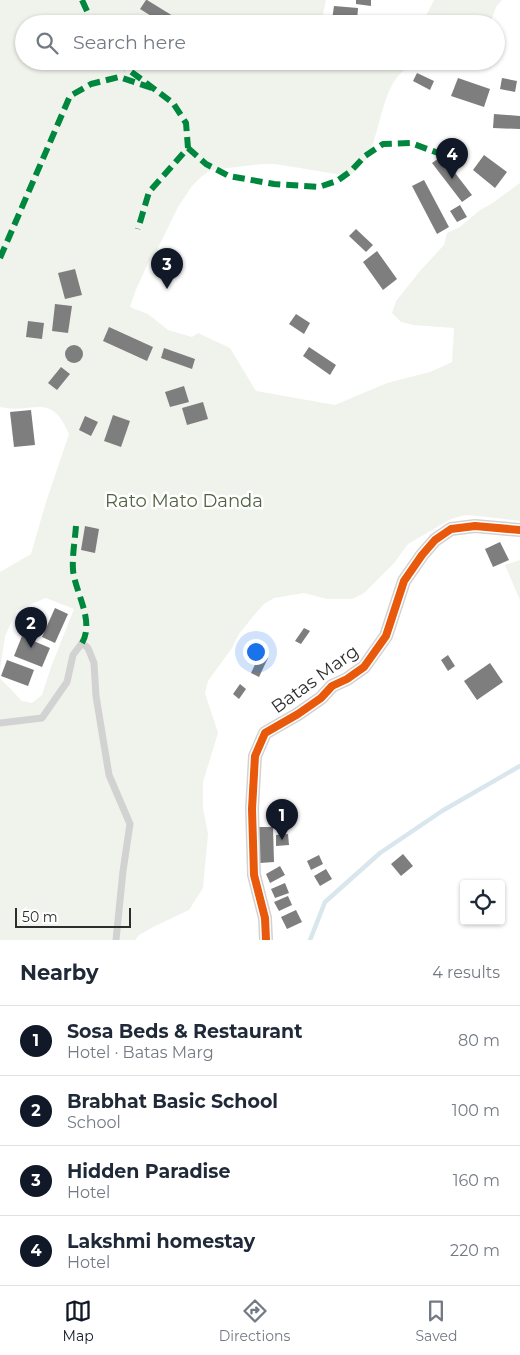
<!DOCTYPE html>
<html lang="en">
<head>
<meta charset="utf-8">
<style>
  :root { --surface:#fff; --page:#f2f2f3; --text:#1f2937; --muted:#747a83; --line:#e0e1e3; --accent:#111827 }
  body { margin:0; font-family:Montserrat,sans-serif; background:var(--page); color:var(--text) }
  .controls { position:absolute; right:15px; bottom:15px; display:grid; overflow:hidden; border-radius:5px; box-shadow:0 1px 4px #0004 }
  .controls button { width:45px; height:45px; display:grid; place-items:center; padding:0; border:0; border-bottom:1px solid var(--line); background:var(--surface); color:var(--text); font:25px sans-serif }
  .scale { position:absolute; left:15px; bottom:12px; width:116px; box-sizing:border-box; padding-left:5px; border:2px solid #2d2d2d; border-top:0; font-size:14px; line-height:18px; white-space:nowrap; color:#2d2d2d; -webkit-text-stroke:4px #fff; paint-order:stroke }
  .you { position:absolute; left:255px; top:651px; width:18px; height:18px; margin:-12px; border:4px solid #fff; border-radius:50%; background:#1a73e8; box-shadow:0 0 0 8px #1a73e833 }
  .badge { display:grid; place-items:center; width:32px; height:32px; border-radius:50%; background:var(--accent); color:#fff; font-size:16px; font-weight:700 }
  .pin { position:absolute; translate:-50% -41px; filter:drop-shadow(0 1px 2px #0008) }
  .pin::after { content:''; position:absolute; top:26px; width:18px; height:15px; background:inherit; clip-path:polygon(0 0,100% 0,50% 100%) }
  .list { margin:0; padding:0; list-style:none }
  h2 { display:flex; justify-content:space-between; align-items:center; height:65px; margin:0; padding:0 20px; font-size:21px }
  h2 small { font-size:16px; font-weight:400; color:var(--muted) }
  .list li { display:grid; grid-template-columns:32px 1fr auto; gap:15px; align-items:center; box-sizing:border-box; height:70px; padding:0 20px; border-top:1px solid var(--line) }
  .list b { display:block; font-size:19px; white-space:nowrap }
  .list p { margin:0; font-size:16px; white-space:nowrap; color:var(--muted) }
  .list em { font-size:16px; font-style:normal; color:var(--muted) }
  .icon { flex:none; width:28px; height:28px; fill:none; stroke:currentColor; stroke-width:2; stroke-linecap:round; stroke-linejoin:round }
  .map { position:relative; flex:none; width:520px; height:940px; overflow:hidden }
  .search { position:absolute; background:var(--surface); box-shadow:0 1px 4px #0004; left:15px; right:15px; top:15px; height:55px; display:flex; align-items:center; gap:12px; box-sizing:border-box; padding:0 18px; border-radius:28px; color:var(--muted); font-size:19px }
  .sheet { height:345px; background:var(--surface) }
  nav { display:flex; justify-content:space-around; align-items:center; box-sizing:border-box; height:70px; border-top:1px solid var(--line); background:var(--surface); font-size:14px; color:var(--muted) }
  nav a { display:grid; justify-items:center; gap:2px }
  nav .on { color:var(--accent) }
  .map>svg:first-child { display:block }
  .green { fill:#f0f3ec }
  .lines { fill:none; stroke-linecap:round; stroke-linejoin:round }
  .stream { stroke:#dae6ee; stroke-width:4.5 }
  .building { fill:#7e7e7e }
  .service { stroke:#d2d2d2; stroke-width:7 }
  .minor { stroke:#d2d2d2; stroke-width:14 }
  .quiet { stroke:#00873e; stroke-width:6; stroke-dasharray:12 6; stroke-linecap:butt }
  .cycleway-casing { stroke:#fff; stroke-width:11 }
  .cycleway { stroke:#e8590c; stroke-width:8 }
  .labels { text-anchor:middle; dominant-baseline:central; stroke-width:5; stroke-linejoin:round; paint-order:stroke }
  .park-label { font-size:18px; fill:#516440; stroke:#fff }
  .street-label { font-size:18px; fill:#2d2d2d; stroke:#fff }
</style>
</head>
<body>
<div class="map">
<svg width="520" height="940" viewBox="0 0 520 940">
  <rect width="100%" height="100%" fill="#fff"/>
  <g class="green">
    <path d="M0 0H326L321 24H24V61H426C422 63 416 64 411 66 381 79 382 133 366 159 361 166 356 171 349 176L275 164H262L211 170 201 177 192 186 178 207 157 250 148 263 135 292 130 307 148 314 168 330 192 337 198 333 230 348 256 391 335 405 387 383 430 372 452 362 454 328 413 325 401 322 392 313 396 301 420 271 444 245 447 233 460 227 480 210 491 204 520 183V521L478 516 465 515 451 519 408 544 395 562 364 593 352 599H327L304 593 274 598 264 604 255 614 239 634 232 648 208 681 205 693 218 733 203 782V808L208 834 203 888 189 910 155 926 139 935 135 940H0V678L22 701 32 703 42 695 51 667 74 609 46 598 17 610 5 636 0 670V572L31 554 46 502 69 434C50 390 34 415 0 407Z"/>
    <polygon points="434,0 502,0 496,7 490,24 422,24"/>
    <polygon points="520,560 520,600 505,565"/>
  </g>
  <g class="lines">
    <polyline class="stream" points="310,940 325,902 380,853 442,811 520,766"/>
  </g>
  <g class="building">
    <polygon points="146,0 147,0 186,24 164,24 140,9"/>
    <polygon points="356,0 371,0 371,6 356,4"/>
    <polygon points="334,6 358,8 357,22 332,20"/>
    <polygon points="417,73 434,81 430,90 413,81"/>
    <polygon points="458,78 490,89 484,107 451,96"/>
    <polygon points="502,78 517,81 515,92 500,89"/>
    <polygon points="494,114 520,116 520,129 493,128"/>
    <polygon points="484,155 507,172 495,188 473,170"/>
    <polygon points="442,156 472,195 462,202 432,163"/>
    <polygon points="424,180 449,227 437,234 412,186"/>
    <polygon points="460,205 467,217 457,222 450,211"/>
    <polygon points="356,229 373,245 366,252 349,236"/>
    <polygon points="377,251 397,279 383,290 363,262"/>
    <polygon points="75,269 82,295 65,299 58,273"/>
    <polygon points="55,304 72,306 68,333 52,331"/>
    <polygon points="296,314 310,323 304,334 289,324"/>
    <polygon points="28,321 44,323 42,339 26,337"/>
    <polygon points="109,327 153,347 147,361 103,341"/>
    <circle cx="74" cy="354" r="9"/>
    <polygon points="309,347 336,365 330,375 303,356"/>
    <polygon points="164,348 195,359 192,369 161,358"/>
    <polygon points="61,367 70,374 57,390 48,383"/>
    <polygon points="184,386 189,402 170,407 165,392"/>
    <polygon points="203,402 208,419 187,425 182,408"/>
    <polygon points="31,410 35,445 14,447 10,412"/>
    <polygon points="113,415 130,421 121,447 104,441"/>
    <polygon points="85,416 98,422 91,436 79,430"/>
    <polygon points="85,526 99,529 95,553 81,550"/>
    <polygon points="500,542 509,560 493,567 485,549"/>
    <polygon points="55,608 68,614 55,643 42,637"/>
    <polygon points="304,628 310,631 301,644 295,641"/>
    <polygon points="22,636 50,648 42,667 14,656"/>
    <polygon points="260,654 268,658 259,677 251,673"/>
    <polygon points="448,655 455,666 448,671 441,660"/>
    <polygon points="7,660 34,670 28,686 1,676"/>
    <polygon points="490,663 503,682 477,700 464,681"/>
    <polygon points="240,684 246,689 239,699 233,694"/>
    <polygon points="258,827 273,827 274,862 260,863"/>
    <polygon points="288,834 289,845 276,846 276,835"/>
    <polygon points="403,854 413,866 401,876 391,864"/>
    <polygon points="319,855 323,864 311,870 307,861"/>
    <polygon points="280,866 285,875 270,883 266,874"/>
    <polygon points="326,869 332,879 320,886 314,876"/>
    <polygon points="285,883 289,893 275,898 271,889"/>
    <polygon points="288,896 292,905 279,911 274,902"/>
    <polygon points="296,910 302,922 287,929 281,917"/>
  </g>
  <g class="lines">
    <polyline class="service" points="0,723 42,718 67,682 73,655 82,643 88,648 94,663 96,696 109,775 130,824 123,871 116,940"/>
    <polyline class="minor" points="266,940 265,918 254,875 252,809 255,756 265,733 298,714 321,698 332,686 347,679 364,667 386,636 404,581 422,555 435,540 451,529 475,526 520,530"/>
    <g class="quiet">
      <polyline points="82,0 93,24"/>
      <polyline points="117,61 173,103 186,123 188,148 149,192 138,229"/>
      <polyline points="188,148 206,164 229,176 274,184 319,187 337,181 351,171 365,156 383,144 411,143 449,157"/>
      <polyline points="0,258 70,96 91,84 119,77 152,88"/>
      <path d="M76 526C75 540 72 556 73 570 75 592 95 621 82 643"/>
    </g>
    <g class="cycleway-casing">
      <polyline id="cycleway" points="266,940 265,918 254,875 252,809 255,756 265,733 298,714 321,698 332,686 347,679 364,667 386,636 404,581 422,555 435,540 451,529 475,526 520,530"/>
    </g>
    <use href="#cycleway" class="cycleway"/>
  </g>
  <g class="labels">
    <g class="park-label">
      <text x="184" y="501">Rato Mato Danda</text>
    </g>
    <g class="street-label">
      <text transform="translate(315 679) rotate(-36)">Batas Marg</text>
    </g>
  </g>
</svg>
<div class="controls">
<button><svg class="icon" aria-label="locate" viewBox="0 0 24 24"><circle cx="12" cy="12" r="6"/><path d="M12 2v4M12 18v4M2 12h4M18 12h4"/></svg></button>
</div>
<div class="scale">50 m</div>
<div class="you"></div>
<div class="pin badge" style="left:282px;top:840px">1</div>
<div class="pin badge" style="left:31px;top:648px">2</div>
<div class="pin badge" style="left:167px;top:289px">3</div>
<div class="pin badge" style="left:452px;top:179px">4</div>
<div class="search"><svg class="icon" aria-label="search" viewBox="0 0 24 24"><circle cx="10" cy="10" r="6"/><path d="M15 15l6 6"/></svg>Search here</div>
</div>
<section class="sheet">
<h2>Nearby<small>4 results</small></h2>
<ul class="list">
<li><span class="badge">1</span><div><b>Sosa Beds &amp; Restaurant</b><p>Hotel · Batas Marg</p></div><em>80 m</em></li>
<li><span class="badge">2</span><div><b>Brabhat Basic School</b><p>School</p></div><em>100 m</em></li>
<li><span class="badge">3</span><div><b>Hidden Paradise</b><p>Hotel</p></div><em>160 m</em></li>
<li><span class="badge">4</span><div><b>Lakshmi homestay</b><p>Hotel</p></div><em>220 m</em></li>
</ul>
</section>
<nav>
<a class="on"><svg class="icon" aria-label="map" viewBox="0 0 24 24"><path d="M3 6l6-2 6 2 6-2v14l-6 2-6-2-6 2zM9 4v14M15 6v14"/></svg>Map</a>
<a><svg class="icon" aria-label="directions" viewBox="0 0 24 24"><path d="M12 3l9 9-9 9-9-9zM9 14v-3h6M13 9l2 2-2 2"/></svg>Directions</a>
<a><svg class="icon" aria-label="saved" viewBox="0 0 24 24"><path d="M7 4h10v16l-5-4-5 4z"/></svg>Saved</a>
</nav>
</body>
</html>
